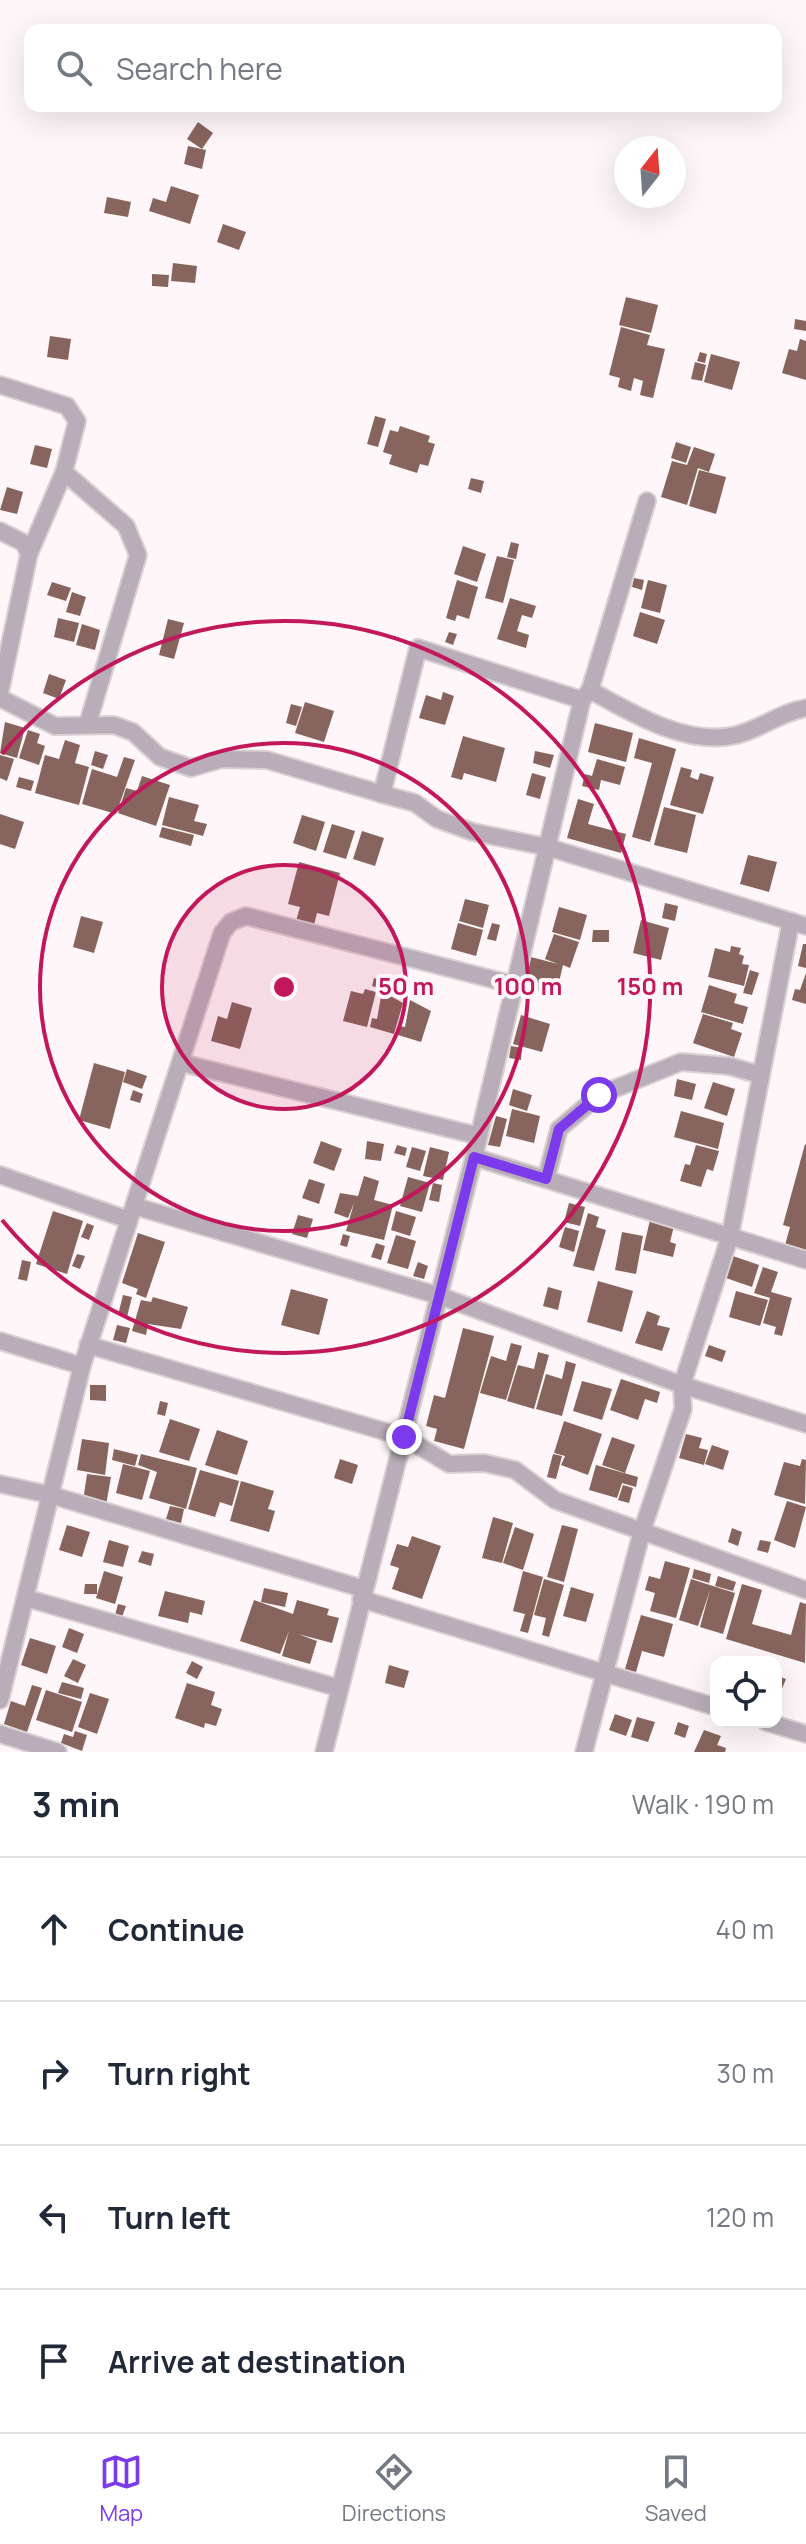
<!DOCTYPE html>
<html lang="en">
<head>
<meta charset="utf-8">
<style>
  :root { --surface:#fff; --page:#f2f2f3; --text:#1f2937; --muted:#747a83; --line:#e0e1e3; --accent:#7c3aed }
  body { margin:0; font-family:Manrope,sans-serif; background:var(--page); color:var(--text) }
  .controls { position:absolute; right:24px; bottom:24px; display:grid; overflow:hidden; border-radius:16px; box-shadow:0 8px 32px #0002 }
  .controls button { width:72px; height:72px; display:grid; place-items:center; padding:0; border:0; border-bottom:2px solid var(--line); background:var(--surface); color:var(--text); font:40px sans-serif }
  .compass { position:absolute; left:614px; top:136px; width:72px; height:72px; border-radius:50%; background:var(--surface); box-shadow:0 8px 32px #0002; rotate:17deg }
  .stop { position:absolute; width:24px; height:24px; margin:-18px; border:6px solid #7c3aed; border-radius:50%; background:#fff }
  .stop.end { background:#7c3aed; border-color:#fff; box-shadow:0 2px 8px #0008 }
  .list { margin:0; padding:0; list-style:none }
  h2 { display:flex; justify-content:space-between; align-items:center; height:104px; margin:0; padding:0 32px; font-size:34px }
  h2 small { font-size:26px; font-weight:400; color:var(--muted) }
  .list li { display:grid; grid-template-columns:52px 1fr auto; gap:24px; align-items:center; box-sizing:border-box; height:144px; padding:0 32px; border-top:2px solid var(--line) }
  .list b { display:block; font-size:30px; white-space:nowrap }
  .list em { font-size:26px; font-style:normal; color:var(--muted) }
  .icon { flex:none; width:44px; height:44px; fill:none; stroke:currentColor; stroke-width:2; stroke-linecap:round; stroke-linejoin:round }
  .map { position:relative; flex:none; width:806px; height:1752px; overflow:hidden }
  .search { position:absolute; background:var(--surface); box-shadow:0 8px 32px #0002; left:24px; right:24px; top:24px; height:88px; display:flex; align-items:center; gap:20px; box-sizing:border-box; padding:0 28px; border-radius:16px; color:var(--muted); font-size:30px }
  .sheet { height:680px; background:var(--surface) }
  nav { display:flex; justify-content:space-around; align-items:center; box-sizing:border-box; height:112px; border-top:2px solid var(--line); background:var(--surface); font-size:22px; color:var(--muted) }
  nav a { display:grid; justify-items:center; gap:4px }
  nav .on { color:var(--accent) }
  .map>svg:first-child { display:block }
  .building { fill:#87655e }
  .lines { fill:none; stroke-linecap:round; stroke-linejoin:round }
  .minor-casing { stroke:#d9d0d2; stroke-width:20 }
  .minor { stroke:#b8adb9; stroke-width:16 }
  .route { stroke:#7c3aed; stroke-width:10 }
  .ring { fill:none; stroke:#c2185b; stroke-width:4 }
  .centre { fill:#c2185b; stroke:#fef6f8; stroke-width:4 }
  .ring-label { font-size:24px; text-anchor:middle; font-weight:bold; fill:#c2185b; stroke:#fef6f8; stroke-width:8; stroke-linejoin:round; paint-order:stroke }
</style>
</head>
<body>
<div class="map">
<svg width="806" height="1752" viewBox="0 0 806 1752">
  <rect width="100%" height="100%" fill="#fef6f8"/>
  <g class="building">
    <polygon points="198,122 213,133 202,149 187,139"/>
    <polygon points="188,146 206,150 202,169 184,164"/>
    <polygon points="171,186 199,195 190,224 149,211 153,198 166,202"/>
    <polygon points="107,197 131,202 128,217 104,213"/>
    <polygon points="223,224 246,232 239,250 217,242"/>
    <polygon points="173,263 197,266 195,283 171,281"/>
    <polygon points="152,274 169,275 168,287 152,286"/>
    <polygon points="626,297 658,305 651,333 619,325"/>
    <polygon points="795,319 806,321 806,331 794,329"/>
    <polygon points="621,327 650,335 647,345 665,349 653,398 640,395 643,381 634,378 631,391 618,387 620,378 609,375"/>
    <polygon points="50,336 71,339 68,360 47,357"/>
    <polygon points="800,339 806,341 806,380 782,373 789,349 797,351"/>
    <polygon points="700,352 707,354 705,363 697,361"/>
    <polygon points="711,354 740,362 732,390 704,382"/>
    <polygon points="695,362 706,365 702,381 691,379"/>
    <polygon points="375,416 386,419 378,447 367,444"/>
    <polygon points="400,426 430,436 428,442 435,444 428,466 420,464 417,473 389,464 392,455 383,452 390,430 398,432"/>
    <polygon points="676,442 691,447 686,463 671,458"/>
    <polygon points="35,445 52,449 47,468 30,464"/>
    <polygon points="694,447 715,454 709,472 698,468 687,505 661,497 672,461 687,465"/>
    <polygon points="699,470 726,477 716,514 689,506"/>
    <polygon points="471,478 484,481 481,493 468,489"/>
    <polygon points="7,487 23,492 17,514 0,510"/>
    <polygon points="511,542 519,544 516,559 507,557"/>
    <polygon points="463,546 486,554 477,582 454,574"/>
    <polygon points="497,556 514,560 503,603 485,598"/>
    <polygon points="634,578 644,580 642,590 632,587"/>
    <polygon points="457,580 478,587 469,619 457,615 455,621 446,618"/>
    <polygon points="648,580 667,585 660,613 641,608"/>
    <polygon points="52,582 71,588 66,601 47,595"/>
    <polygon points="72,592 86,597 80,616 66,612"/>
    <polygon points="510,598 536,606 532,618 522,615 517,631 529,635 526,648 497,639"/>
    <polygon points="640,612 665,620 657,644 633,636"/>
    <polygon points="58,618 79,623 74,642 54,637"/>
    <polygon points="168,619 184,623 174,659 159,655"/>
    <polygon points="82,624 100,630 95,650 76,645"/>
    <polygon points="449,632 457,634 453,645 445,642"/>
    <polygon points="49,674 66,680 59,699 43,693"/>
    <polygon points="443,692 454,696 445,725 419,718 426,695 441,700"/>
    <polygon points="305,702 334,711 324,742 295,733"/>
    <polygon points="291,704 302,707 296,726 286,723"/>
    <polygon points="5,722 25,728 17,758 0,753"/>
    <polygon points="595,723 633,733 626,762 588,752"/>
    <polygon points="28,730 40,734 37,743 45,746 39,765 19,758"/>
    <polygon points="463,736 505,748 496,782 464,773 462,780 451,777"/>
    <polygon points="639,738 676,749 650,842 632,837 652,763 634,758"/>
    <polygon points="65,740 80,745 75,763 89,767 79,805 35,793 45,755 59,759"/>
    <polygon points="95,751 108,755 103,769 91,765"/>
    <polygon points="535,751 554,755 550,768 533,763"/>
    <polygon points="0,755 14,759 7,781 0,778"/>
    <polygon points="124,757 135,760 116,814 82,804 92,769 117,777"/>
    <polygon points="597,759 625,767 620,785 601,780 599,790 582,786 585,774 592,776"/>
    <polygon points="681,767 692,770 690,777 698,780 700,773 714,777 703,814 670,805"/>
    <polygon points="532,773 546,777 540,799 526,795"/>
    <polygon points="142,776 170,785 156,826 118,813 126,788 137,791"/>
    <polygon points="19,777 34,781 31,791 16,787"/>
    <polygon points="169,797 199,805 194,821 207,824 203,836 162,825"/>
    <polygon points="578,799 594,804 588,824 626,834 621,853 567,838"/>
    <polygon points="664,807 696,815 687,853 654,845"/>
    <polygon points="0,814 24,822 15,849 0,844"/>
    <polygon points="302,815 325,822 316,851 293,843"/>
    <polygon points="332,824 355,831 346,859 323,852"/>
    <polygon points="162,827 194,835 191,846 159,837"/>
    <polygon points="362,831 384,838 375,866 353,859"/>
    <polygon points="748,855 777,862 769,892 740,884"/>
    <polygon points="299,862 340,873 329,916 317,913 314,925 296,921 300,907 288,904"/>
    <polygon points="465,899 489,905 483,928 459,921"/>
    <polygon points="665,903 678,906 675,921 662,918"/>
    <polygon points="559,907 587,915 580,940 552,932"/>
    <polygon points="81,916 103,922 94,953 73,947"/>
    <polygon points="641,920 669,928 661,960 633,953"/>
    <polygon points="458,923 483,930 476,956 451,949"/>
    <polygon points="492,923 500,925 496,941 487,939"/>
    <polygon points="593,930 609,930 609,942 592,942"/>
    <polygon points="554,934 579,942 570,968 563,965 556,995 524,987 531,957 558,964 545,959"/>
    <polygon points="803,944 806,944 806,968 798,966"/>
    <polygon points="731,946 741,948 739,954 744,956 742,964 749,965 744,986 708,977 715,948 730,952"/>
    <polygon points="750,970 759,973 752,995 743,993"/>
    <polygon points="806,973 806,1004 792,1000 795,989 800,990"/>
    <polygon points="374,978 396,984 393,992 372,986"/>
    <polygon points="709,985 737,994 734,1003 748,1007 743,1024 701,1012"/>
    <polygon points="365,989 376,992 367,1027 343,1021 351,991 363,994"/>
    <polygon points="382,991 403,1003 394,1034 370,1027 372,1018 377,1019"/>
    <polygon points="410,1000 431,1011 421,1042 398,1035 400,1026 405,1027"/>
    <polygon points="232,1002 252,1008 240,1049 211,1041 218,1016 227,1019"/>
    <polygon points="703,1014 733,1023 731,1029 742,1033 734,1057 693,1043"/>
    <polygon points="521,1015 550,1024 542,1052 513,1044"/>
    <polygon points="511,1046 522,1048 521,1060 509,1058"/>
    <polygon points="94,1063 125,1072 110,1129 79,1120"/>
    <polygon points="127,1069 147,1076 142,1089 123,1082"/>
    <polygon points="677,1079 696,1084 692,1100 674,1096"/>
    <polygon points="713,1082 735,1089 727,1116 704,1108"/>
    <polygon points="513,1089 532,1095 527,1111 509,1105"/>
    <polygon points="133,1090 143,1094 140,1103 130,1100"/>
    <polygon points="512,1109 540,1116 534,1143 506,1136"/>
    <polygon points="681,1111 724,1123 718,1149 674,1137"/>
    <polygon points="496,1116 507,1119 500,1147 488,1145"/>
    <polygon points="321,1141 342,1149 334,1171 313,1163"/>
    <polygon points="367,1141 384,1144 381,1161 365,1159"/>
    <polygon points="805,1144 806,1145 806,1251 785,1245 790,1227 783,1225"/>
    <polygon points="397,1145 407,1148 405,1156 394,1153"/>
    <polygon points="696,1145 719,1151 713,1171 707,1169 701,1187 680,1181 685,1164 690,1165"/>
    <polygon points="412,1147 426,1151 420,1171 406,1167"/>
    <polygon points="430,1147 449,1152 443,1180 423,1176"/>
    <polygon points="364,1176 379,1181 374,1200 393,1205 384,1240 346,1231 354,1203 348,1218 334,1213 340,1193 358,1196"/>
    <polygon points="408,1177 430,1183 422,1212 400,1206"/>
    <polygon points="309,1179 325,1184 319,1204 302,1198"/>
    <polygon points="433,1183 442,1185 439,1202 429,1200"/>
    <polygon points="569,1203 585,1207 580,1226 564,1222"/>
    <polygon points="53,1211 83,1221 67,1274 36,1264"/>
    <polygon points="396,1211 416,1217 410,1236 391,1230"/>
    <polygon points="588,1213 599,1217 596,1227 606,1230 594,1271 573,1266"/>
    <polygon points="298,1215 313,1219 307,1238 292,1234"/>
    <polygon points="650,1220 674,1226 670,1242 676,1244 673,1257 643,1250"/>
    <polygon points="87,1223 94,1226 89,1240 81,1237"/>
    <polygon points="565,1227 579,1231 574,1252 559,1247"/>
    <polygon points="622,1232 643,1236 636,1274 615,1270"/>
    <polygon points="138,1233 165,1242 146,1298 136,1294 138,1289 122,1283"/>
    <polygon points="343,1234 350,1236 347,1247 340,1245"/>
    <polygon points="396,1235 416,1241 408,1269 387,1263"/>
    <polygon points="376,1243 385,1246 381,1260 371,1257"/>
    <polygon points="77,1254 85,1256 80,1269 72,1266"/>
    <polygon points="733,1256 759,1265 752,1287 726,1278"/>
    <polygon points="22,1260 31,1262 27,1281 18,1279"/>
    <polygon points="418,1262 428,1266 424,1279 413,1276"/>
    <polygon points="763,1267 778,1272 771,1292 792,1298 782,1336 774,1334 776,1327 763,1323 770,1298 754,1293"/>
    <polygon points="598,1281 633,1291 622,1332 587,1322"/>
    <polygon points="548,1287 562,1291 558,1310 543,1306"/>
    <polygon points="291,1289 328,1299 319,1335 281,1325"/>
    <polygon points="736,1291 768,1300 760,1326 729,1317"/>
    <polygon points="123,1295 132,1297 127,1317 118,1315"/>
    <polygon points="153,1297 188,1307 181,1329 148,1324 146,1335 132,1331 141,1300 151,1302"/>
    <polygon points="647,1311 660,1316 657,1325 670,1328 662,1351 635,1343"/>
    <polygon points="117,1325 130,1328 126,1343 113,1340"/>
    <polygon points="463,1328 494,1336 464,1449 434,1441 437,1429 426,1426 434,1395 445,1398"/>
    <polygon points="511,1343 522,1346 506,1400 480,1393 491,1356 506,1361"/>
    <polygon points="709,1345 726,1351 722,1362 705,1356"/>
    <polygon points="538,1352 549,1355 534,1409 507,1401 518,1365 534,1369"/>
    <polygon points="566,1361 576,1364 562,1416 536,1409 546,1374 562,1379"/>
    <polygon points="621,1379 660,1392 657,1403 645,1399 638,1420 610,1410"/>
    <polygon points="582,1381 612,1389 602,1420 573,1411"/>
    <polygon points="90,1385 106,1385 106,1401 90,1400"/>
    <polygon points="160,1401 168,1403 165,1416 157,1414"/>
    <polygon points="170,1419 200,1429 189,1461 159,1452"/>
    <polygon points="564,1421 602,1434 588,1475 561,1465 565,1456 554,1453"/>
    <polygon points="217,1430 248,1441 237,1475 205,1465"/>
    <polygon points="686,1434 702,1438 699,1448 708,1450 704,1465 679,1458"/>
    <polygon points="612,1437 635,1445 625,1473 602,1465"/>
    <polygon points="82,1439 109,1443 105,1475 77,1470"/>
    <polygon points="712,1445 729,1451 723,1470 705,1464"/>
    <polygon points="114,1449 138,1455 135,1466 112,1460"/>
    <polygon points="141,1454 197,1468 186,1509 149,1498 157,1472 138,1465"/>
    <polygon points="553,1454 562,1456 556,1479 547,1477"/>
    <polygon points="340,1459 358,1465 352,1484 334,1478"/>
    <polygon points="802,1459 806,1460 805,1504 774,1495 784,1462 800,1466"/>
    <polygon points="123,1464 150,1471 142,1500 116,1493"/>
    <polygon points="596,1465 638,1477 636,1487 622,1483 617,1498 589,1490"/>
    <polygon points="200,1470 239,1481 232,1506 220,1502 215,1517 188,1509"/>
    <polygon points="87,1474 111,1477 106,1505 83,1501"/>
    <polygon points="241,1481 274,1491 268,1509 275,1511 269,1532 230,1521"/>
    <polygon points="623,1485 633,1488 629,1503 618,1500"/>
    <polygon points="787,1501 806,1507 795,1548 774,1540"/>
    <polygon points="170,1506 184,1509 181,1523 166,1519"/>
    <polygon points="493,1517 513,1523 502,1563 482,1558"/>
    <polygon points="67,1525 90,1532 82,1557 59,1550"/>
    <polygon points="562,1525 578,1529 564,1582 547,1577"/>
    <polygon points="515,1527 534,1534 523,1570 503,1563"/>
    <polygon points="732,1528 742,1532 738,1546 728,1542"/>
    <polygon points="412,1536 441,1546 422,1599 392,1589 399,1568 390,1565 397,1544 408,1547"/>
    <polygon points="109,1540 129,1546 123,1567 103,1562"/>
    <polygon points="760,1540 771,1542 768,1553 757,1550"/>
    <polygon points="142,1551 154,1554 151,1566 138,1562"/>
    <polygon points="665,1561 690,1568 676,1618 650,1611 655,1593 645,1590 649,1576 660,1579"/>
    <polygon points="694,1569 711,1574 709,1583 692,1578"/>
    <polygon points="104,1571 123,1577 115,1604 96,1598"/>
    <polygon points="523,1571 543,1577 528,1633 520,1631 525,1614 513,1611"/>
    <polygon points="718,1576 736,1582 733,1591 715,1586"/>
    <polygon points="544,1579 564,1585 549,1637 542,1635 546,1618 534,1615"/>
    <polygon points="691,1579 735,1593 723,1634 700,1627 710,1590 698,1626 679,1620"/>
    <polygon points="85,1584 97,1584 97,1594 84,1594"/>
    <polygon points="742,1584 762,1590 752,1624 791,1635 800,1602 806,1604 805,1663 726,1639"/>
    <polygon points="571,1587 594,1594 586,1622 563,1616"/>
    <polygon points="264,1588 288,1593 285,1607 261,1602"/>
    <polygon points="165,1591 205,1601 202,1615 190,1612 188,1623 158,1616"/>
    <polygon points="254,1600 293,1614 297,1600 329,1609 327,1615 339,1618 332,1643 298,1634 317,1641 310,1664 282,1656 289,1631 280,1654 240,1641"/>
    <polygon points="118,1604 126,1606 122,1617 115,1615"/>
    <polygon points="641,1615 673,1624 664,1657 642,1651 636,1672 625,1669"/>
    <polygon points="69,1628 84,1634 77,1653 62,1647"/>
    <polygon points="30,1638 56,1646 47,1674 21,1665"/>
    <polygon points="73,1659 86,1665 78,1683 64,1676"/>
    <polygon points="192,1661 203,1667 197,1679 186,1673"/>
    <polygon points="389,1665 409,1671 404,1688 385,1683"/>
    <polygon points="776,1675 786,1679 779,1696 776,1695"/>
    <polygon points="62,1682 84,1688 81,1699 58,1693"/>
    <polygon points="187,1683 215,1692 211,1705 222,1709 216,1726 205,1723 204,1728 175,1718"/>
    <polygon points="32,1685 42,1688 27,1732 4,1724 11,1701 25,1706"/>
    <polygon points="46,1690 82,1702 72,1732 36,1720"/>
    <polygon points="90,1693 109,1699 97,1734 78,1727"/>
    <polygon points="615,1714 632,1720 626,1736 609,1730"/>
    <polygon points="637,1717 655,1722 648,1742 631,1737"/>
    <polygon points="678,1722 689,1726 685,1738 674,1734"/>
    <polygon points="704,1730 721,1736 717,1745 726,1748 725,1752 694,1752"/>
    <polygon points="75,1731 87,1735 82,1751 61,1743 64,1734 73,1737"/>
  </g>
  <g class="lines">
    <g class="minor-casing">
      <g id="minor">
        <polyline points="0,385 67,406 77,421 64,472 29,554"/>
        <polyline points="64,472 126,526 138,555 88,723"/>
        <polyline points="0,531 24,543 29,554 0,692"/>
        <polyline points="590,690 647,501"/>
        <polyline points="0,698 55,726 114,725 133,732 160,757 191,768 222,759 267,760 382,794 418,648 582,700"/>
        <polyline points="382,794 415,803 437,819 473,832 547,847 806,926"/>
        <polyline points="791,921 730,1236 682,1385 806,1424"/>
        <polyline points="182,1063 479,1136"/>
        <polyline points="474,1157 806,1260"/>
        <polyline points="0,1175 129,1220"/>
        <polyline points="546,1179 559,1129 599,1095 681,1062 729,1066 761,1075"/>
        <polyline points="134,1206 440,1296 682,1385 683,1409 642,1531 584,1752"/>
        <polyline points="0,1341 82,1366"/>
        <polyline points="88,1345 404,1437 449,1464 484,1463 515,1470 555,1500 806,1590"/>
        <polyline points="0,1484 51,1495 364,1589"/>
        <polyline points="26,1598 339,1688"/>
        <polyline points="361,1599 716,1707"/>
        <polyline points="0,1700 82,1366 222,933 231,922 246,916 515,985"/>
        <polyline points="766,1722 806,1734"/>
        <polyline points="0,1734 58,1752"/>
        <path d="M324 1752 474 1157 582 700 590 690C631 713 687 747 736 735 761 729 781 712 806 708"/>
      </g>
    </g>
    <use href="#minor" class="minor"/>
  </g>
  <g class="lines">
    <polyline class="route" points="404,1437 474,1157 546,1179 559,1129 599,1095"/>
  </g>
  <circle cx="284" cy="987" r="122" fill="#c2185b" fill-opacity=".12"/>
  <g class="ring">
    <circle cx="284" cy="987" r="122"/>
    <circle cx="284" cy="987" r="244"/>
    <path d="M2 754A366 366 0 1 1 2 1220"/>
  </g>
  <circle cx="284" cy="987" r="12" class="centre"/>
  <g class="ring-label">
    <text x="406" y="995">50 m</text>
    <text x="528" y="995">100 m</text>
    <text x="650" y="995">150 m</text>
  </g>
</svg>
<div class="controls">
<button><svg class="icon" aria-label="locate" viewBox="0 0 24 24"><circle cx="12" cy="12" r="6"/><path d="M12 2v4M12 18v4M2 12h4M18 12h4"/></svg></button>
</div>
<svg class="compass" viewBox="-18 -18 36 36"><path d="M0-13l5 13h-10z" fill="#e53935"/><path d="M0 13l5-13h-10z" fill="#747a83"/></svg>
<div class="stop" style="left:599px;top:1095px"></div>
<div class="stop end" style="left:404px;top:1437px"></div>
<div class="search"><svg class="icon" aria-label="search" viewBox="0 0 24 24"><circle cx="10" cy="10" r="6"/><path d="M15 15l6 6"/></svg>Search here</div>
</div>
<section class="sheet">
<h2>3 min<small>Walk · 190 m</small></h2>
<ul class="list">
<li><svg class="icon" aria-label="ahead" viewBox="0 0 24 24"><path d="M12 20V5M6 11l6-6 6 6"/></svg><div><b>Continue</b></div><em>40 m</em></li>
<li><svg class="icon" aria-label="right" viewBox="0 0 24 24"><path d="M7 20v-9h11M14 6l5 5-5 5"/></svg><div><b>Turn right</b></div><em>30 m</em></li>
<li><svg class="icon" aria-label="left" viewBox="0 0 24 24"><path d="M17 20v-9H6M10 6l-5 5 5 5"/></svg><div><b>Turn left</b></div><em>120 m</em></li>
<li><svg class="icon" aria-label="arrive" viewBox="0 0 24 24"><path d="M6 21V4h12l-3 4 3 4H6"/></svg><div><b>Arrive at destination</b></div></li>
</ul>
</section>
<nav>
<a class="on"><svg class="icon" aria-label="map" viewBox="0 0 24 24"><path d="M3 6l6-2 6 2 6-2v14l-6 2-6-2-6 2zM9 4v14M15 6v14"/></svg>Map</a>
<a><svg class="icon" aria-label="directions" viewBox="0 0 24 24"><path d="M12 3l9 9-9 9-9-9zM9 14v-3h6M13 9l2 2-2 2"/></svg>Directions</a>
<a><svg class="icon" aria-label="saved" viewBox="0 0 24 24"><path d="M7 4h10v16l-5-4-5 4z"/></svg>Saved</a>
</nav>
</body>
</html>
